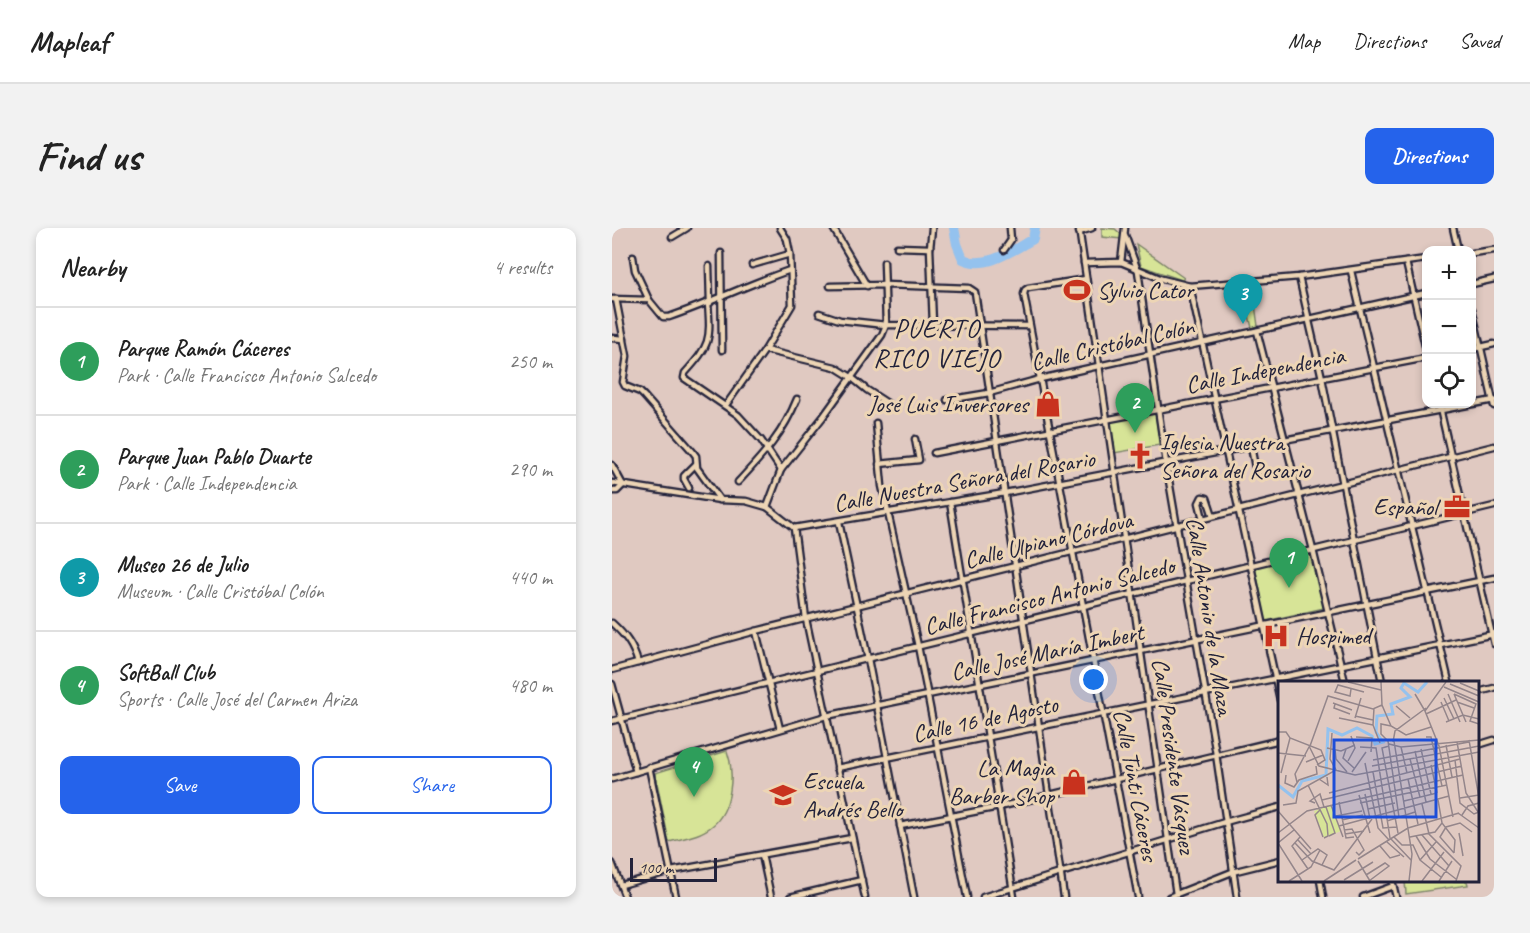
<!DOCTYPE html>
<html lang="en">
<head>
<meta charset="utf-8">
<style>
  :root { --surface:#fff; --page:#f2f2f2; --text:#222; --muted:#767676; --line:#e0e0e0; --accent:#2563eb }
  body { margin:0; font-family:Caveat,sans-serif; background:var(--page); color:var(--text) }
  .controls { position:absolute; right:18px; top:18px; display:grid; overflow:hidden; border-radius:12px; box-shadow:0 3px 9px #0003 }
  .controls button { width:54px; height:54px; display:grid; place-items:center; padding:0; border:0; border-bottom:2px solid var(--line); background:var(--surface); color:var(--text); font:30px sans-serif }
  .scale { position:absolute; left:18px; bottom:15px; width:87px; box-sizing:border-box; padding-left:6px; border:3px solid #22223b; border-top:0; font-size:16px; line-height:21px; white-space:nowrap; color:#22223b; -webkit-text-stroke:4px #edd5b5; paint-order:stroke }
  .you { position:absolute; left:482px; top:452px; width:21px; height:21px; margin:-15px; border:4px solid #fff; border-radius:50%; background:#1a73e8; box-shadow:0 0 0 9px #1a73e833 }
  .badge { display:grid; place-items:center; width:39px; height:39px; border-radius:50%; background:var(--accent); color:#fff; font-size:20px; font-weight:700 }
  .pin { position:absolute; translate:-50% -50px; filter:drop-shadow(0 2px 3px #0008) }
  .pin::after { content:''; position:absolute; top:32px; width:21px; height:18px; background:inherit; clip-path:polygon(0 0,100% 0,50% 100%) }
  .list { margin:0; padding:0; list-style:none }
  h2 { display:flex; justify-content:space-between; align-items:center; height:78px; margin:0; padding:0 24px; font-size:26px }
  h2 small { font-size:20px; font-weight:400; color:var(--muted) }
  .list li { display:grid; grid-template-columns:39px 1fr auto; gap:18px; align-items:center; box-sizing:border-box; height:108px; padding:0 24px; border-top:2px solid var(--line) }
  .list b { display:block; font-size:22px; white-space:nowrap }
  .list p { margin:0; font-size:20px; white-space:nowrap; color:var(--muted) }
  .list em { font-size:20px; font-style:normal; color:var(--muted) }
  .actions { display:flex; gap:12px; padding:18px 24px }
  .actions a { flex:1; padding:14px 0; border:2px solid var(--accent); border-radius:12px; text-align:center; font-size:21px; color:var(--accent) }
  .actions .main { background:var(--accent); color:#fff }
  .icon { flex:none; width:33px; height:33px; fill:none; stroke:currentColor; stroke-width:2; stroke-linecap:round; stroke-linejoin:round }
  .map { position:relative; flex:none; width:882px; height:669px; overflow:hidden; border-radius:12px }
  header { display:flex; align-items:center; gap:36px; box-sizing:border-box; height:84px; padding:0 30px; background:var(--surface); border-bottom:2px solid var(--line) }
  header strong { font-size:28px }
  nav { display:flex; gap:33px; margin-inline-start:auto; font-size:21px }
  .intro { display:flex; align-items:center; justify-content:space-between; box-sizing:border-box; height:144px; padding:0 36px }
  h1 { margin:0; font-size:42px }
  .button { padding:15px 27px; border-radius:12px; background:var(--accent); color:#fff; font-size:21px; font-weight:700 }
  main { display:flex; gap:36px; padding:0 36px }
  aside { flex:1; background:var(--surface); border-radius:12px; box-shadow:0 3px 9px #0003 }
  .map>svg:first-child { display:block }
  .green { fill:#d7e497; stroke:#7c8369; stroke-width:1.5 }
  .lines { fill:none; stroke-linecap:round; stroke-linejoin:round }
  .river { stroke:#94c2ee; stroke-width:10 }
  .street-casing { stroke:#22223b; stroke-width:9 }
  .street { stroke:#edd5b5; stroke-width:4.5 }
  .labels { text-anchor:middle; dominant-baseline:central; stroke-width:6; stroke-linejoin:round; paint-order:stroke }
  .poi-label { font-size:24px; fill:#22223b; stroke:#edd5b5; text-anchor:start }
  .street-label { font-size:24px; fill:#22223b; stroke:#edd5b5 }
  .neighbourhood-label { font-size:26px; letter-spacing:1.5px; fill:#22223b; stroke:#edd5b5 }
  .inset-river { fill:none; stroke:#94c2ee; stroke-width:3 }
  .inset-road { fill:none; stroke:#94868b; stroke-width:1.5 }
  .view { fill:#1d4ed8; fill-opacity:0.15; stroke:#1d4ed8; stroke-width:3 }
  .inset-edge { fill:none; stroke:#22223b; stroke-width:3 }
</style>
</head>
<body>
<header>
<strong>Mapleaf</strong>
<nav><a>Map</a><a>Directions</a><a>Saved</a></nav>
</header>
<div class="intro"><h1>Find us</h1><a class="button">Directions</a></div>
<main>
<aside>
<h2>Nearby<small>4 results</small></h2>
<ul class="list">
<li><span class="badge" style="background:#2e9e5b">1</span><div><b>Parque Ramón Cáceres</b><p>Park · Calle Francisco Antonio Salcedo</p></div><em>250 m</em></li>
<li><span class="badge" style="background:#2e9e5b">2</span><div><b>Parque Juan Pablo Duarte</b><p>Park · Calle Independencia</p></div><em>290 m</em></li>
<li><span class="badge" style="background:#0f9aa8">3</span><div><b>Museo 26 de Julio</b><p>Museum · Calle Cristóbal Colón</p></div><em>440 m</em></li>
<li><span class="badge" style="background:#2e9e5b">4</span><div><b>SoftBall Club</b><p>Sports · Calle José del Carmen Ariza</p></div><em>480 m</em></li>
</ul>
<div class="actions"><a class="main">Save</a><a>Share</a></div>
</aside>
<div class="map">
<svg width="882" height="669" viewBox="0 0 882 669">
  <rect width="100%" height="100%" fill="#e0c9c1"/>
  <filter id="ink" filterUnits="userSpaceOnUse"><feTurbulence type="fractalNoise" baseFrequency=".0167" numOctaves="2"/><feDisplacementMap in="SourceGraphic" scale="12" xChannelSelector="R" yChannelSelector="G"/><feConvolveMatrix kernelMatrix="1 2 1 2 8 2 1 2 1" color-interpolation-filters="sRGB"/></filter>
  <g filter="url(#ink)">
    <g class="green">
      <polygon points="490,0 503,1 511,8 510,11 490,9"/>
      <polygon points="524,16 572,50 570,52 529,38"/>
      <polygon points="643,77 646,98 640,100 635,79"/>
      <polygon points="543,184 548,217 502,225 497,193"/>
      <polygon points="700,324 712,380 654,393 643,339"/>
      <path d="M115 523C123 545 120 582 100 598 88 608 72 610 57 614L43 545Z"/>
      <polygon points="793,653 855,653 856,657 794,666"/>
    </g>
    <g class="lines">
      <path class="river" d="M342 0 345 16 351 31C374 42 401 22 421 11L423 0"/>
      <g class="street-casing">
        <g id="street">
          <polyline points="221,0 255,58"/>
          <polyline points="320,0 318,20 321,97"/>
          <polyline points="467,0 564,666"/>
          <polyline points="841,0 846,22"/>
          <polyline points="467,4 480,0"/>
          <polyline points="513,7 526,43 554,235 604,526 625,669"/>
          <polyline points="60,9 75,0"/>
          <polyline points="285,19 318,20"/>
          <polyline points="392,22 399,12 398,0"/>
          <polyline points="109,25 110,122"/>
          <polyline points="860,25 882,22"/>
          <polyline points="21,29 23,42 37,72"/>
          <polyline points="509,34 513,0"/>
          <polyline points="794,34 814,122"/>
          <polyline points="472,35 509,34 550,51 578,58 687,49 814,31"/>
          <polyline points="140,37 178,26"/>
          <polyline points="97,38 98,75"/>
          <polyline points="739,43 837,454"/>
          <polyline points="687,49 710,150 770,454"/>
          <polyline points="474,51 416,60 413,62 412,66 526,669"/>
          <polyline points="860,56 882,51"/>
          <polyline points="218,58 273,57 357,60 363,64 452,669"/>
          <polyline points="578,58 668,472"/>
          <path d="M0 71 37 72 51 89H57C98 75 137 56 178 42"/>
          <polyline points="4,71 15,128 11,154 13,158 28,164 32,168 81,224 84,228 85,240 108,272"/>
          <path d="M96 75C99 113 98 117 73 145L72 150 126 187 149 212 169 242"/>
          <polyline points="860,81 882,178"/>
          <polyline points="207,85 228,92 274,97 417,98"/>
          <polyline points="645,103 701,322 733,454"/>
          <polyline points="0,110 12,111"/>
          <polyline points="860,121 882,116"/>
          <polyline points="153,122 223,139 239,149 255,162 275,175"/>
          <polyline points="335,172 377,165 428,151 814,65"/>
          <polyline points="827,176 882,416"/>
          <polyline points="114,177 153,122 180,77 178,26 175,11 168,0"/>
          <polyline points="264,195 270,258 306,418 355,669"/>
          <polyline points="639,219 644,244"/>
          <polyline points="322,225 814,130"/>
          <polyline points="267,236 307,232 303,211"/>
          <polyline points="0,237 11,257 5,263 0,263"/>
          <path d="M126 254C151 227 171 206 185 171"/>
          <polyline points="0,255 108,272 134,273 155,279 182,300"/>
          <polyline points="77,260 72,251 72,248 84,236"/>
          <polyline points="338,274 402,669"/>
          <polyline points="155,279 169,242 211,189 270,107 274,97 272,34"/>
          <polyline points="591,291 587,275 590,269 595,270 601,288"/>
          <polyline points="227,294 256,431 302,669"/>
          <polyline points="182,300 393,265 882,172"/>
          <polyline points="182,300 194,391 253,669"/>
          <path d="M0 395C13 407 21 417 26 435"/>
          <polyline points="144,403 168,501"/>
          <polyline points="0,442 144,403 882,218"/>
          <polyline points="0,456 24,544"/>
          <polyline points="866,464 882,460"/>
          <polyline points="0,493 882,278"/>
          <polyline points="866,517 882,512"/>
          <polyline points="37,539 64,669"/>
          <polyline points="225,540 882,406"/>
          <polyline points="0,551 214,488 882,350"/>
          <polyline points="288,598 387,579 668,512"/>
          <polyline points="150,627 159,669"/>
          <polyline points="0,635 13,669"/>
          <polyline points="708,652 711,669"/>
          <polyline points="780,652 784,669"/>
          <polyline points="9,657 59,643 240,610"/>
          <polyline points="178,669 250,652"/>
          <polyline points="371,669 613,594 668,579"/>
          <polyline points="557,669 620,644 668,632"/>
          <polyline points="751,669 781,658"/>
        </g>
      </g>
      <use href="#street" class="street"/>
    </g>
  </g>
  <defs>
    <g id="stadium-bare" transform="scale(2.07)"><path d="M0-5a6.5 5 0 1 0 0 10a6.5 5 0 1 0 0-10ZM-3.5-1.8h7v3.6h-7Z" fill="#c8321e" stroke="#edd5b5" stroke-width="2.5" paint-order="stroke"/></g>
    <g id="shop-bare" transform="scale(2.07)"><path d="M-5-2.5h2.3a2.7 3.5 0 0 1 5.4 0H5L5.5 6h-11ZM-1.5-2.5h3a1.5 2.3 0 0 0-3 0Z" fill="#c8321e" stroke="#edd5b5" stroke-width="2.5" paint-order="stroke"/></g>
    <g id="church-bare" transform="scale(2.07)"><path d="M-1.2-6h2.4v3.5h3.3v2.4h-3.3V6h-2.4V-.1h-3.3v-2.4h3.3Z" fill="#c8321e" stroke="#edd5b5" stroke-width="2.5" paint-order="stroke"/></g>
    <g id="office-bare" transform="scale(2.07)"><path d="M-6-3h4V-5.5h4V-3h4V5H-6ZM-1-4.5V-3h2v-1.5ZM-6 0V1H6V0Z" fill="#c8321e" stroke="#edd5b5" stroke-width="2.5" paint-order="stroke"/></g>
    <g id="hospital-bare" transform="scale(2.07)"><path d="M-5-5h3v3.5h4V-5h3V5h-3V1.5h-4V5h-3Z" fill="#c8321e" stroke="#edd5b5" stroke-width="2.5" paint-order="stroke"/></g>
    <g id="school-bare" transform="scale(2.07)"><path d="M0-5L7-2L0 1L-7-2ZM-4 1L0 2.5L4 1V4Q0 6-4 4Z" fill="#c8321e" stroke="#edd5b5" stroke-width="2.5" paint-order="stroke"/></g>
  </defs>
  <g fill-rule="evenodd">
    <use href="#stadium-bare" x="465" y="62"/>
    <use href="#shop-bare" x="436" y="176"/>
    <use href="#church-bare" x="528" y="228"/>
    <use href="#office-bare" x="845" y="279"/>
    <use href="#hospital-bare" x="664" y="408"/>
    <use href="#shop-bare" x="462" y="554"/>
    <use href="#school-bare" x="171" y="567"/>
  </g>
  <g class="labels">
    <g class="poi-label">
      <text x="485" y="62">Sylvio Cator</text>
      <text x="416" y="176" text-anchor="end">José Luis Inversores</text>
      <text x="548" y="214">Iglesia Nuestra<tspan x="548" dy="28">Señora del Rosario</tspan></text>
      <text x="825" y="279" text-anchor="end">Español</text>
      <text x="684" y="408">Hospimed</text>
      <text x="442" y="540" text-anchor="end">La Magia<tspan x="442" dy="28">Barber Shop</tspan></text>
      <text x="191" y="553">Escuela<tspan x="191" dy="28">Andrés Bello</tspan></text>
    </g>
    <g class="street-label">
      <text transform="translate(500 116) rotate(-13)">Calle Cristóbal Colón</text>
      <text transform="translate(653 142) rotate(-11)">Calle Independencia</text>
      <text transform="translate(352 253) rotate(-10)">Calle Nuestra Señora del Rosario</text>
      <text transform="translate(436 312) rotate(-14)">Calle Ulpiano Córdova</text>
      <text transform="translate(437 368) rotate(-14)">Calle Francisco Antonio Salcedo</text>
      <text transform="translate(598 388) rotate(81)">Calle Antonio de la Maza</text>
      <text transform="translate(435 424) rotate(-12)">Calle José María Imbert</text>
      <text transform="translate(373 491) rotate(-12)">Calle 16 de Agosto</text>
      <text transform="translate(562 528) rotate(82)">Calle Presidente Vásquez</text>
      <text transform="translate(524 557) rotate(79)">Calle Tunti Cáceres</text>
    </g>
    <g class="neighbourhood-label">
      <text x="325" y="100">PUERTO<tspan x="325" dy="30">RICO VIEJO</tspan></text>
    </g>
  </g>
  <g transform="translate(666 453)">
    <rect width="201" height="201" fill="#e0c9c1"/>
    <path d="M53 124 63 150 46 157 36 130Z" fill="#d7e497"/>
    <path class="inset-river" d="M0 104 15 116 24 100 48 94 50 48 64 54 79 47 94 55 97 63 105 61 98 51 99 35 115 33 113 23 132 16 123 7 126 2 140 11 149 1"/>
    <path class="inset-road" d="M70 1 103 9M103 1 104 24 113 45 128 54 153 46M168 1 147 30 161 65 175 136M182 2 201 10M172 3 201 15M166 6 201 21M73 8 72 15 57 11 60 4 86 11M137 13 147 30M170 13 182 41M176 13 198 23 192 40 201 43M176 13 188 41M166 17 176 38M163 21 171 40M179 21 196 27M55 22 74 29M57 23 56 27 72 33M118 25 132 37M96 27 95 44 102 62M148 33 178 19M77 35 95 39M61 37 95 44M77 37 83 17M168 41 185 34 201 38M0 51H8L12 57 43 69 47 79 39 84M78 56 94 57 93 71M148 56H153L164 105M191 59 201 117M110 60 121 136M110 60 103 53V43L113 45M116 60 134 173 131 200M115 61 117 50 148 27M179 61 188 112 200 131M111 63 123 66 201 59M168 64 174 96M31 65 41 85 77 94 201 71M32 65 50 15 95 28 104 24M111 65 104 67 120 152M82 66 98 67 112 157 133 179M123 66 129 92M49 67 63 70 77 64M57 68 58 78 69 91M68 68 65 77 76 87M143 68 153 113M137 70 148 121M0 72 28 75M132 78 142 116M95 79 191 61M177 79 182 122 196 133 201 131M70 80 77 67 73 55M28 81 45 74M87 82 100 147 111 159M153 84 159 112M94 85 201 65M74 91 88 71M95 91 105 147 119 146M3 92 12 57M8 94 7 102 16 106 21 99 39 93 38 85M41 98 50 104 49 96M130 98 140 143M19 101 17 93 31 66M30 104 49 143 50 155 46 157M51 112 182 78M87 113 92 138M81 114 92 152M182 117 201 114M44 119 184 85M160 119 164 142 177 159 176 172M126 120 159 112M61 121 68 157 76 156M37 122 32 120 42 113 46 126M82 122 169 104M144 123 151 153 183 185 178 200M5 124 18 122 20 110 58 89 52 78 54 52M53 124 65 156M48 126 57 152 51 155M90 128 117 122M42 129 37 134 45 156M0 130 33 168M180 132 201 147M184 134 190 125 201 122M58 135 84 130M64 139 85 134M109 140 137 131M61 145 171 115M16 149 0 162 24 200M66 149 74 148 86 169 81 174 78 171M0 152 29 130 185 94M181 152 185 175M67 153 86 150M144 154 171 185M138 155 152 178 178 198M22 156 14 165 30 188M116 156 124 164H135L142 179 163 196M132 156 157 151 164 142M20 159 33 173M109 161 126 176M17 162 34 180 56 189 94 138M102 165 112 177 122 174M176 172 162 156 168 146 182 142 194 151M80 178 130 147 181 132M24 179 40 168 49 174 44 184M142 179 158 161M80 180 92 200M88 194 107 182 111 185 91 200M66 199 95 181M11 200 33 186 42 169M46 200 78 179M144 200 166 171M161 200 174 180"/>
    <path class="view" d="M56 59H158V136H56Z"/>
    <rect width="201" height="201" class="inset-edge"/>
  </g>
</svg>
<div class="controls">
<button>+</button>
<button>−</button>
<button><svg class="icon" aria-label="locate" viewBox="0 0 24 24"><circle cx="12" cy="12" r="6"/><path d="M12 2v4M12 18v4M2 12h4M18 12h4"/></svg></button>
</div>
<div class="scale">100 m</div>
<div class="you"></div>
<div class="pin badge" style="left:677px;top:360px;background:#2e9e5b">1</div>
<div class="pin badge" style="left:523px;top:205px;background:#2e9e5b">2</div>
<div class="pin badge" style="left:631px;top:96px;background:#0f9aa8">3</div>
<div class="pin badge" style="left:82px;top:569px;background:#2e9e5b">4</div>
</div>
</main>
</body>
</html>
